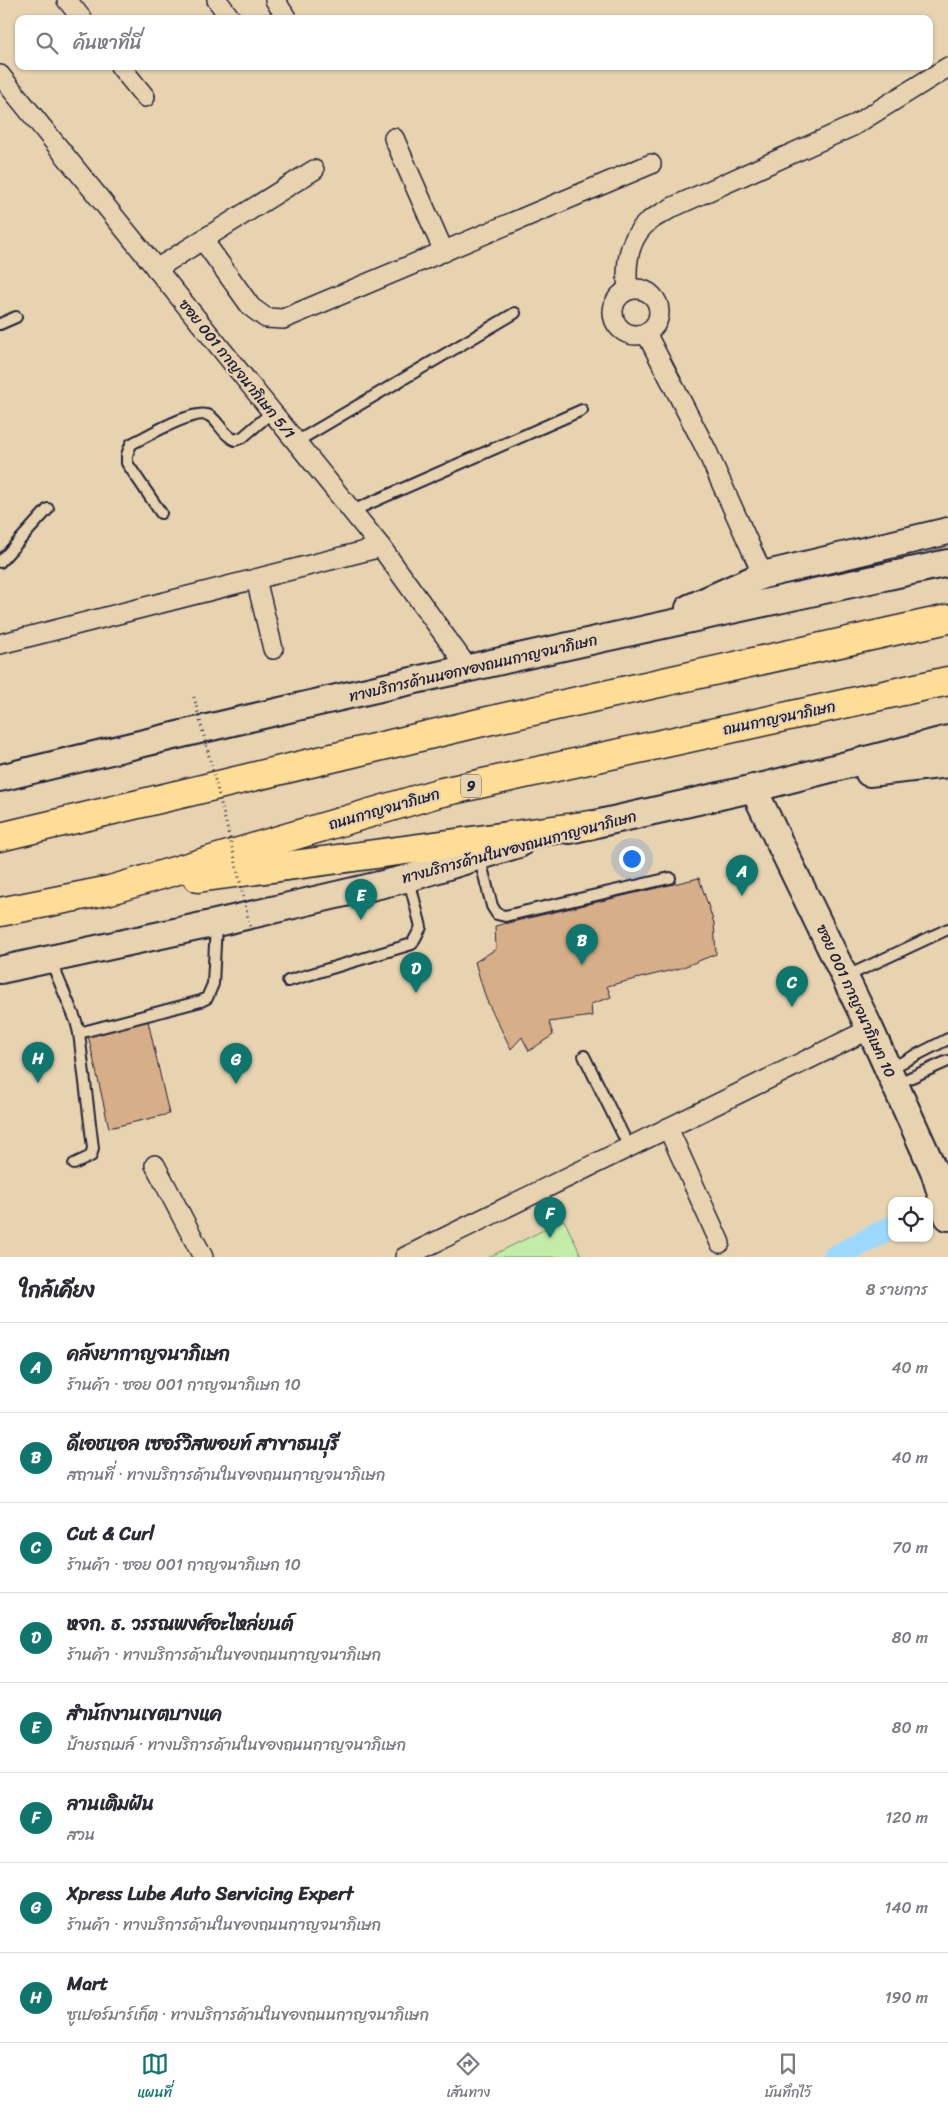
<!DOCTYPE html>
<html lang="th">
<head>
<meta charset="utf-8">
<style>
  :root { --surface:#fff; --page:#f7f7f7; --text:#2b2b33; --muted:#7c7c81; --line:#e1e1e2; --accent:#0f766e }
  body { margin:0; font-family:Sriracha,"Playpen Sans Thai",sans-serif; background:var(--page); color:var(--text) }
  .controls { position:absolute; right:15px; bottom:15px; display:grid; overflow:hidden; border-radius:10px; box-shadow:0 1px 4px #0004 }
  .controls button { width:45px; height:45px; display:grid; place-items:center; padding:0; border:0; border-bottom:1px solid var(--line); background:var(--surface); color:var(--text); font:25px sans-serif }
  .you { position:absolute; left:631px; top:858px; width:18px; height:18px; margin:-12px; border:4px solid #fff; border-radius:50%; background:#1a73e8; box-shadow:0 0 0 8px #1a73e833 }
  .badge { display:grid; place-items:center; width:32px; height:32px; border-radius:50%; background:var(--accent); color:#fff; font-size:16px; font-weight:700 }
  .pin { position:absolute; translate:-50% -41px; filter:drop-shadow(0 1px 2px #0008) }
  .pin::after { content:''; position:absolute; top:26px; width:18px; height:15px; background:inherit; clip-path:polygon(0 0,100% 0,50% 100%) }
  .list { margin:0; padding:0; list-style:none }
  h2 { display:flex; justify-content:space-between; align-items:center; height:65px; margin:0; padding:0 20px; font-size:21px }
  h2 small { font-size:16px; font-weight:400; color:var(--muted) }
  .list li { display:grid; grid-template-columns:32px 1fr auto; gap:15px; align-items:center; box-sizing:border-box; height:90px; padding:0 20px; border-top:1px solid var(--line) }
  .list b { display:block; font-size:19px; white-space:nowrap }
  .list p { margin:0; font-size:16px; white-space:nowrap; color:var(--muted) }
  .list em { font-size:16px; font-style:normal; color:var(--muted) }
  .icon { flex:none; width:28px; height:28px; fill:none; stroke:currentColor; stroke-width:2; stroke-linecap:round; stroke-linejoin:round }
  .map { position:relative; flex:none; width:948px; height:1257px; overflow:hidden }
  .search { position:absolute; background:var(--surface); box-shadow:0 1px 4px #0004; left:15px; right:15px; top:15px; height:55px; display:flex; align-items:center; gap:12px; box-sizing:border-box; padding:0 18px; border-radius:10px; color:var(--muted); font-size:19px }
  .sheet { height:785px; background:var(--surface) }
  nav { display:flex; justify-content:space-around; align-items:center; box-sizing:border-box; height:70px; border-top:1px solid var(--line); background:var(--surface); font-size:14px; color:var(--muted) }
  nav a { display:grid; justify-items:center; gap:2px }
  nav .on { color:var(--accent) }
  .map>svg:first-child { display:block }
  .green { fill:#c3eca8; stroke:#728772 }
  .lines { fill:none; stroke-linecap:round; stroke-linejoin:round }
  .canal { stroke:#9dd9fe; stroke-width:24 }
  .building { fill:#d6ae87; stroke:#22223b }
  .lane-casing { stroke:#22223b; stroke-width:14 }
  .street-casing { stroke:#22223b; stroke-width:22 }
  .secondary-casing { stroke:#22223b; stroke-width:30 }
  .highway-casing { stroke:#22223b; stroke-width:31 }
  .lane { stroke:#e8d3b1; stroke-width:10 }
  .street { stroke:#e8d3b1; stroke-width:19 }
  .secondary { stroke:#e8d3b1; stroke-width:26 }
  .highway { stroke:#fedd96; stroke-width:28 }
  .path-bridge { stroke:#22223b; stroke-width:3; stroke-dasharray:1 4; stroke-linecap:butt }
  .labels { text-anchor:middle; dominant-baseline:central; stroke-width:4.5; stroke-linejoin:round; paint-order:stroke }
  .shield { fill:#e8d3b1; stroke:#5d575e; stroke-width:1 }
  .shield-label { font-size:14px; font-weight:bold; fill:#22223b }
  .street-label { font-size:15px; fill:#22223b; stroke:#e8d3b1 }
</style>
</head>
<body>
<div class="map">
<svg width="948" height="1257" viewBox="0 0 948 1257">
  <rect width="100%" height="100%" fill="#e8d3b1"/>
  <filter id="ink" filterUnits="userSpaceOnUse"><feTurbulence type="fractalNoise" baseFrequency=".02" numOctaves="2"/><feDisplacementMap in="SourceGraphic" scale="10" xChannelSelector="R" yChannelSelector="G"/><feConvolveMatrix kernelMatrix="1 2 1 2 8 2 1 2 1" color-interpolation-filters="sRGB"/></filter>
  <g filter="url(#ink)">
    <polygon class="green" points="564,1220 582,1257 489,1257"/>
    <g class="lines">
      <polyline class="canal" points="835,1257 892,1227"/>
    </g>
    <g class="building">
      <polygon points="699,878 714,923 716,954 681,968 607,986 611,997 591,1004 592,1016 549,1022 553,1035 529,1051 522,1037 511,1049 486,999 475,962 496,949 495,926"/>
      <polygon points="148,1021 169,1114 109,1128 88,1035"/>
    </g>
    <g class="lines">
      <g class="lane-casing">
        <g id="lane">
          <polyline points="0,324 16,317"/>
          <polyline points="296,442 515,313"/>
          <polyline points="352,511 582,410"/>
          <path d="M161 513 127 463V455L131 444C146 437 195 407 210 416 220 423 223 435 235 440L243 437 272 412"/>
          <polyline points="0,562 48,509"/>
          <polyline points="479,856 492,906 497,914 505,916 670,878"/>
          <polyline points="50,959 76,1021 79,1033 201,1001 207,998 213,984 216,924"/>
          <polyline points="845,977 948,929"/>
          <polyline points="288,981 412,944 421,927 409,880"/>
          <polyline points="584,1056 629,1147"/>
          <polyline points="889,1069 948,1039"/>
          <polyline points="896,1084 948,1061"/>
          <polyline points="74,1164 91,1156 93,1148 79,1033"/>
        </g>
      </g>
      <g class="street-casing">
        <g id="street">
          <polyline points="67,0 82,19"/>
          <polyline points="217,0 231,19"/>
          <polyline points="275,0 287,19"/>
          <polyline points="120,66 145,97"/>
          <polyline points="0,75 381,547 468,668"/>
          <polyline points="394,138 444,252"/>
          <polyline points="203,240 251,307 266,318 283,319 651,164"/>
          <polyline points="156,269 314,170"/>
          <circle cx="636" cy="312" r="23"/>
          <path d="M628 290C625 266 628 238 649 221 656 216 665 212 673 207L853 126 948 67"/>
          <polyline points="646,333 706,449 763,575"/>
          <polyline points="256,579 273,649"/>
          <polyline points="0,644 381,547"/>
          <polyline points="668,1128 720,1243"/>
          <polyline points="155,1165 203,1257"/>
          <polyline points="405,1257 870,1029"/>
        </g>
      </g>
      <g class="secondary-casing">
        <g id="secondary">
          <polyline points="689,608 763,575 948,531"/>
          <polyline points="869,773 948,764"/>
          <path d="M0 778C315 700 631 632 948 563"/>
          <polyline points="753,788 870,1029 934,1171 948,1217"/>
          <polyline points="569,830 764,786 948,739"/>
          <polyline points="0,970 216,923 409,878 519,844"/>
        </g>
      </g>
      <g class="highway-casing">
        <g id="highway">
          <polyline points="0,837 483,722 948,619"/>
          <polyline points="198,878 590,825"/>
          <polyline points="0,912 110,890 438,793 948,681"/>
        </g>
      </g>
      <use href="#lane" class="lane"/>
      <use href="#street" class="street"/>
      <use href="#secondary" class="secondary"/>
      <use href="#highway" class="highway"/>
      <polyline class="path-bridge" points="194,697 235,859 250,927"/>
    </g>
  </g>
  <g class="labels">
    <rect class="shield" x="461" y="774.5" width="20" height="23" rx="4"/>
    <g class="shield-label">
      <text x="471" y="786">9</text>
    </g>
    <g class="street-label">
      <text transform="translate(237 369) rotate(51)">ซอย 001 กาญจนาภิเษก 5/1</text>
      <text transform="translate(473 668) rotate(-13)">ทางบริการด้านนอกของถนนกาญจนาภิเษก</text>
      <text transform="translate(779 718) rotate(-12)">ถนนกาญจนาภิเษก</text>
      <text transform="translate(384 809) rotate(-16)">ถนนกาญจนาภิเษก</text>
      <text transform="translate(519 847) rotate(-15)">ทางบริการด้านในของถนนกาญจนาภิเษก</text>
      <text transform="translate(856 1001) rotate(65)">ซอย 001 กาญจนาภิเษก 10</text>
    </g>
  </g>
</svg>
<div class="controls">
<button><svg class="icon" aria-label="locate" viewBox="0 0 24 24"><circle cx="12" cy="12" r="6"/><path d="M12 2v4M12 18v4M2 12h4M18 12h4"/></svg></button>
</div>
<div class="you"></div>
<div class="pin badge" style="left:742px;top:896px">A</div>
<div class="pin badge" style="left:582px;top:965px">B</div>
<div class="pin badge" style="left:792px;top:1007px">C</div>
<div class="pin badge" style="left:416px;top:993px">D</div>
<div class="pin badge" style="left:361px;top:920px">E</div>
<div class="pin badge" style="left:550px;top:1238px">F</div>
<div class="pin badge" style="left:236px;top:1084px">G</div>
<div class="pin badge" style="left:38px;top:1083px">H</div>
<div class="search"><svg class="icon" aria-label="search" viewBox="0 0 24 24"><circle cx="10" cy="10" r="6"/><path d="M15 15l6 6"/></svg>ค้นหาที่นี่</div>
</div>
<section class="sheet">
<h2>ใกล้เคียง<small>8 รายการ</small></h2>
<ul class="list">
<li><span class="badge">A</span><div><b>คลังยากาญจนาภิเษก</b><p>ร้านค้า · ซอย 001 กาญจนาภิเษก 10</p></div><em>40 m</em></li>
<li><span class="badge">B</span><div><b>ดีเอชแอล เซอร์วิสพอยท์ สาขาธนบุรี</b><p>สถานที่ · ทางบริการด้านในของถนนกาญจนาภิเษก</p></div><em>40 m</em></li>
<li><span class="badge">C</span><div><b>Cut &amp; Curl</b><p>ร้านค้า · ซอย 001 กาญจนาภิเษก 10</p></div><em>70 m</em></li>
<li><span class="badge">D</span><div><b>หจก. ธ. วรรณพงศ์อะไหล่ยนต์</b><p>ร้านค้า · ทางบริการด้านในของถนนกาญจนาภิเษก</p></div><em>80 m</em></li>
<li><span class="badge">E</span><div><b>สำนักงานเขตบางแค</b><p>ป้ายรถเมล์ · ทางบริการด้านในของถนนกาญจนาภิเษก</p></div><em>80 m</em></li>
<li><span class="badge">F</span><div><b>ลานเติมฝัน</b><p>สวน</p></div><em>120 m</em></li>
<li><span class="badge">G</span><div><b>Xpress Lube Auto Servicing Expert</b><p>ร้านค้า · ทางบริการด้านในของถนนกาญจนาภิเษก</p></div><em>140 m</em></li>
<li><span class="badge">H</span><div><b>Mart</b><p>ซูเปอร์มาร์เก็ต · ทางบริการด้านในของถนนกาญจนาภิเษก</p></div><em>190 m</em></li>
</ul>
</section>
<nav>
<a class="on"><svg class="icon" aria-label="map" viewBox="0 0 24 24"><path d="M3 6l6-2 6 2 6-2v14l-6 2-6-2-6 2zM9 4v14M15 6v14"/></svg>แผนที่</a>
<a><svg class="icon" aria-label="directions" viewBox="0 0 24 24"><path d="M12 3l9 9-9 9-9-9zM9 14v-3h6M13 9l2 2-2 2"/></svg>เส้นทาง</a>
<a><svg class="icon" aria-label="saved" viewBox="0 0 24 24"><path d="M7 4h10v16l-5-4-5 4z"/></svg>บันทึกไว้</a>
</nav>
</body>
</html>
